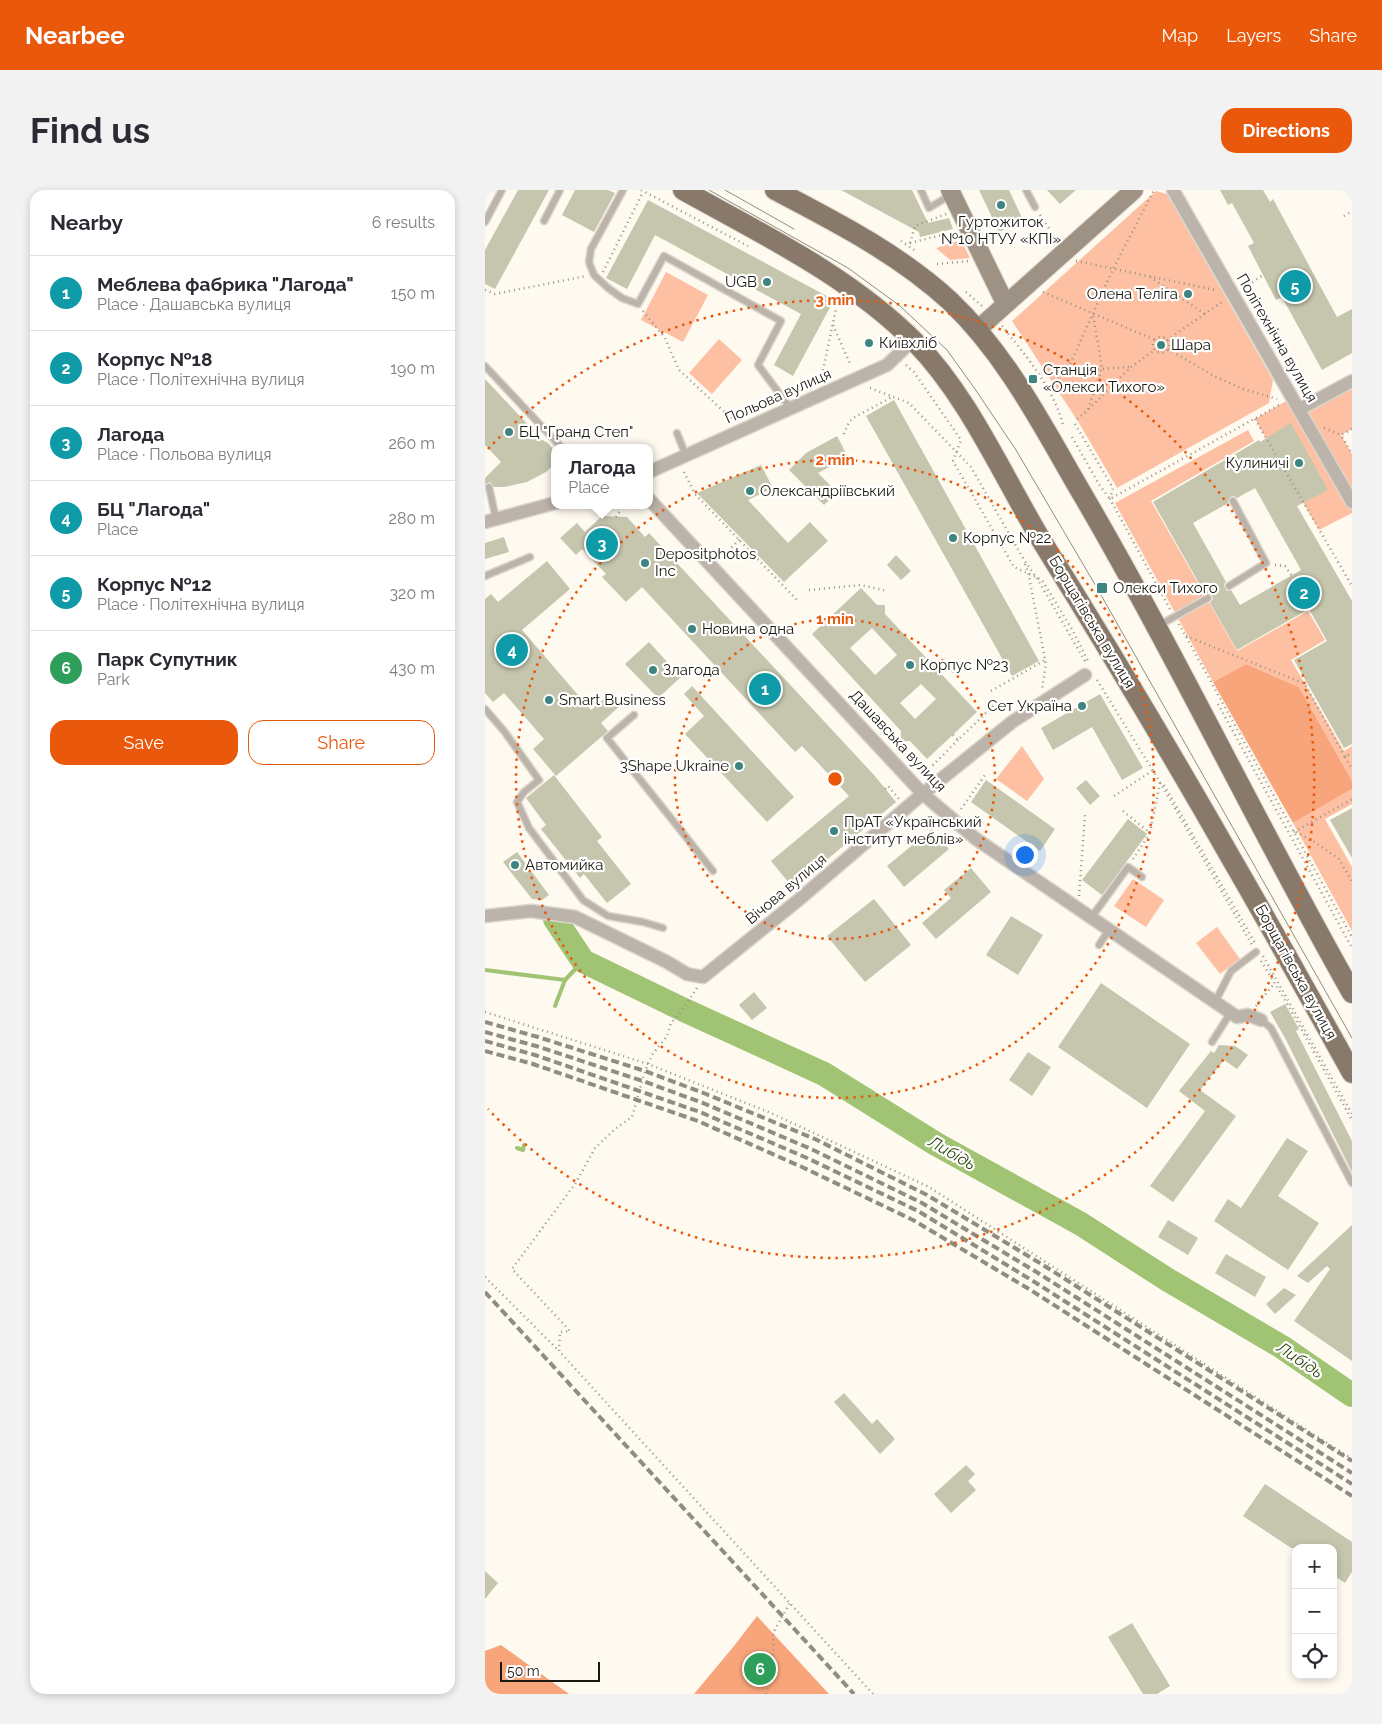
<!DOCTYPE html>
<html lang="en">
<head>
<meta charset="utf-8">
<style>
  :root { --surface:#fff; --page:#f2f2f3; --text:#2b2b33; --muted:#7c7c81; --line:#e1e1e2; --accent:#ea580c }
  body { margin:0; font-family:Raleway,sans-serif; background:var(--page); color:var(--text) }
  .controls { position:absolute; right:15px; bottom:15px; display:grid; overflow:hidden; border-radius:10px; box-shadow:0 2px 8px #0003 }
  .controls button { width:45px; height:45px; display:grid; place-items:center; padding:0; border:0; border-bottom:1px solid var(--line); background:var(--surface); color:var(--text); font:25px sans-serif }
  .scale { position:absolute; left:15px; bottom:12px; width:100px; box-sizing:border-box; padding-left:5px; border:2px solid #1b180f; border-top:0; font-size:14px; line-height:18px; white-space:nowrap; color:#1b180f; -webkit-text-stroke:4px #fff; paint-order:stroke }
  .you { position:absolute; left:539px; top:664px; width:18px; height:18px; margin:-12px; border:4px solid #fff; border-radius:50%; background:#1a73e8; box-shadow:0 0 0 8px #1a73e833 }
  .badge { display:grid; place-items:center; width:32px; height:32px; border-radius:50%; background:var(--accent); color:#fff; font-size:16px; font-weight:700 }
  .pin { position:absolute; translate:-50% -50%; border:2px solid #fff; box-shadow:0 1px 5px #0006 }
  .popup { position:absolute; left:66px; top:254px; width:102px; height:65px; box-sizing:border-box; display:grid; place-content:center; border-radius:10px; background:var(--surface); filter:drop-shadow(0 1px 4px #0005); font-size:16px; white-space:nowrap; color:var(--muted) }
  .popup b { font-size:19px; color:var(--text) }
  .popup::after { content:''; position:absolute; left:50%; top:100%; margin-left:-10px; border:10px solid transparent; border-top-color:var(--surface) }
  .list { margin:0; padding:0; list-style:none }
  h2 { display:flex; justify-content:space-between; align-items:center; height:65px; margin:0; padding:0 20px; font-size:21px }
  h2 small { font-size:16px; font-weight:400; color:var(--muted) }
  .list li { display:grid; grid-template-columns:32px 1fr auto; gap:15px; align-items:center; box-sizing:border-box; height:75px; padding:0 20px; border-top:1px solid var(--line) }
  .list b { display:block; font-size:19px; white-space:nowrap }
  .list p { margin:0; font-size:16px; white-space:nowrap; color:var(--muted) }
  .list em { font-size:16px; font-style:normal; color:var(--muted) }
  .actions { display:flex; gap:10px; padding:15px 20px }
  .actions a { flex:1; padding:11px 0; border:1px solid var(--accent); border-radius:15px; text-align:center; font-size:18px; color:var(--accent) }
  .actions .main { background:var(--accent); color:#fff }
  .icon { flex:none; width:28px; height:28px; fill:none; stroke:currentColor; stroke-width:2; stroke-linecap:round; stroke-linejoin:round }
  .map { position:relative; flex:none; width:867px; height:1504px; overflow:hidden; border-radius:15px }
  header { display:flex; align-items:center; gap:30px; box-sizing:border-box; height:70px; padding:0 25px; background:var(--accent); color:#fff }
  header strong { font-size:24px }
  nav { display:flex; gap:28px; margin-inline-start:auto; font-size:18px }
  .intro { display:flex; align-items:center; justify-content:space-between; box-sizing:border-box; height:120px; padding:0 30px }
  h1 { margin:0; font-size:35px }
  .button { padding:12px 22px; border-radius:15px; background:var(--accent); color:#fff; font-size:18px; font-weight:700 }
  main { display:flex; gap:30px; padding:0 30px }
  aside { flex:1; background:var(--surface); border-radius:15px; box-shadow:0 2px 8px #0003 }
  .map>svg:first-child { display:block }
  .green { fill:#fdc0a2 }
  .forest { fill:#f8a57b }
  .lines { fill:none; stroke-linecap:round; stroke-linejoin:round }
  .stream { stroke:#a0c474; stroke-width:4 }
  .river { stroke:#a0c474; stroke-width:24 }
  .building { fill:#c5c6ad; fill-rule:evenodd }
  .lane-casing { stroke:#dad6cc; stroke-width:9 }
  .street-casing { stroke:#dad6cc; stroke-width:15 }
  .secondary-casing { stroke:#dad6cc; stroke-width:20 }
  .primary-casing { stroke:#dad6cc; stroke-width:22 }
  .path { stroke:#959288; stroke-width:2.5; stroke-dasharray:1 4; stroke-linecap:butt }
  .lane { stroke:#bcb4ab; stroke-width:6 }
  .street { stroke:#bcb4ab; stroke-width:12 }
  .secondary { stroke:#9e9285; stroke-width:18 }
  .primary { stroke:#88796a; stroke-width:20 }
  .tram { stroke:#8f8c82; stroke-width:1 }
  .rail { stroke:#8f8c82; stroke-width:4; stroke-dasharray:8 4; stroke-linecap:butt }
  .ring { fill:none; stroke:#e8590c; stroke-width:2.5; stroke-dasharray:2.5 5 }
  .poi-dot { fill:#3e8581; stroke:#fff; stroke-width:2 }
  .labels { text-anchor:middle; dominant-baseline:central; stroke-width:4.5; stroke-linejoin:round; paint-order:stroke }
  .poi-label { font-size:15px; fill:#1b180f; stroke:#fff; text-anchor:start }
  .street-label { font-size:15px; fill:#1b180f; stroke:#fff }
  .water-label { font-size:16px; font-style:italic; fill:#2f460c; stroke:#fff }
  .centre { fill:#e8590c; stroke:#fff; stroke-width:2.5 }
  .ring-label { font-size:15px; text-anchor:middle; font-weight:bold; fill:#e8590c; stroke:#fff; stroke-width:4.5; stroke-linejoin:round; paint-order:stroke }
</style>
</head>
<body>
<header>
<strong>Nearbee</strong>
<nav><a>Map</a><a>Layers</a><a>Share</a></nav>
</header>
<div class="intro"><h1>Find us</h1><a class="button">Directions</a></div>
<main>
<aside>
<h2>Nearby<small>6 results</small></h2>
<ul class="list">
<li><span class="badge" style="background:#0f9aa8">1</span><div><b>Меблева фабрика &quot;Лагода&quot;</b><p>Place · Дашавська вулиця</p></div><em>150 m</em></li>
<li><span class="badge" style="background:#0f9aa8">2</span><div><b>Корпус №18</b><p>Place · Політехнічна вулиця</p></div><em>190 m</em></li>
<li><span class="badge" style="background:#0f9aa8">3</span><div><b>Лагода</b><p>Place · Польова вулиця</p></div><em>260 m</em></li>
<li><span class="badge" style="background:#0f9aa8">4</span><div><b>БЦ &quot;Лагода&quot;</b><p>Place</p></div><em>280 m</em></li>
<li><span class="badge" style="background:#0f9aa8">5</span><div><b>Корпус №12</b><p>Place · Політехнічна вулиця</p></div><em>320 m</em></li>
<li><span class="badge" style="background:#2e9e5b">6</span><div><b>Парк Супутник</b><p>Park</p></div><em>430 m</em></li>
</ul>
<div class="actions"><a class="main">Save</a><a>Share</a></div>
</aside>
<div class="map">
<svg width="867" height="1504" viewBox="0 0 867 1504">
  <rect width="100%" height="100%" fill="#fefaf0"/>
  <g class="green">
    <polygon points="671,1 682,4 788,190 784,213 632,298 594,233 527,131"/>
    <polygon points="476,50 485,68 465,70 451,58"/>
    <polygon points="181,82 223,105 198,152 156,130"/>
    <polygon points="234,149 257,170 227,204 204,183"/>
    <polygon points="867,191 867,239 856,245 867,264 867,323 834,340 770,229 808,207 814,219"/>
    <polygon points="763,240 769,251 666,311 752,461 823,421 840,450 806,470 859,561 867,556 867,591 814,497 761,474 728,492 630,313"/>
    <polygon points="537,556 559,589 542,611 511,589"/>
    <polygon points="867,599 867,614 840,629 867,677 867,741 808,633"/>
    <polygon points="648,689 679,710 661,737 629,716"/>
    <polygon points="732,737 755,769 735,784 711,753"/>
  </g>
  <g class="forest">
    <polygon points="761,474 814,497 867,591 867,599 808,633 728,492"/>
    <polygon points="272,1426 344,1504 209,1504 249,1456"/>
    <polygon points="16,1455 84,1504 0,1504 0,1461"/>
  </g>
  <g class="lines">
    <g class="stream">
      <polyline points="0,780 80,790"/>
      <polyline points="70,816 80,790 98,771"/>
      <polyline points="32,958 38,960 39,955"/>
    </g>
    <polyline class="river" points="70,729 98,771 197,819 339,884 451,954 596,1034 683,1090 797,1157 867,1205"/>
  </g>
  <g class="building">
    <polygon points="33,0 64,0 10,99 0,94 0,60"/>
    <polygon points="90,0 123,0 130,3 109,42 77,25"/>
    <polygon points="356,0 427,0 443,33 464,28 468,39 435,47 434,42"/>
    <polygon points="494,0 524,0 538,30 514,42"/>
    <polygon points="562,0 591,0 575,14"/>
    <polygon points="735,0 778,0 785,12 788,9 852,127 867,119 867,163 837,180 797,107 791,110 763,56 769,53 747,13 743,15"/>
    <polygon points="163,10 349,110 308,186 289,175 316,124 170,45 142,99 121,88"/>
    <polygon points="0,189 49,241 46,244 63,253 67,258 69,271 66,277 61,282 42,292 19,297 9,297 5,292 0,294 0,288 16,272 0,255"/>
    <polygon points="409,210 554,471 527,486 381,226"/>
    <path d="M806 233 843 300 812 316 867 411V554L859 558 809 470 842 451 824 419 752 460 725 413 728 409 727 405 724 403 720 404 668 312 774 250 775 252ZM770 298 816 380 755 415 746 400 742 401 740 398 739 394 741 392 708 333 743 313 745 307 749 306 752 308Z"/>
    <polygon points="352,246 363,267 333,283 352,302 339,315 304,280 321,263"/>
    <polygon points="276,275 288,298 263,310 303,353 325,332 343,351 299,392 212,303"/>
    <polygon points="117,326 142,327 160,347 164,343 389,585 411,612 308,698 286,671 364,606 317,556 310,562 157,397 141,412 117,387 121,384 97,359 91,365 75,348 92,333 100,342"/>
    <polygon points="19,347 24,362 0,369 0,353"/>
    <polygon points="411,365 426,381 416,390 402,375"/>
    <polygon points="62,371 85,399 37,440 106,520 127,502 137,514 116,533 123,541 71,586 48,559 59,549 19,503 8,512 0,503 0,409 6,404 13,412"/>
    <path d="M376 398 392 415H400V424L492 522 442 569 425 551H415L416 541 327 444ZM387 438 412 465 390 485 365 458ZM436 494 451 509 430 529 415 513Z"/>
    <polygon points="164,452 196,487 173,508 140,474"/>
    <polygon points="207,496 309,607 282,632 200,544 219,526 199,504"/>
    <polygon points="615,504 658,578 637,590 607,537 568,560 556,538"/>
    <polygon points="69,585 117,647 112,651 146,694 122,713 99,684 95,688 56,639 61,635 41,608"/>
    <polygon points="501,590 570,639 555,661 486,612"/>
    <polygon points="601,590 615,606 605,615 591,598"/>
    <polygon points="867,618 867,668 845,630"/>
    <polygon points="643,629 662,644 617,705 597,690"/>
    <polygon points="447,639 464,659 419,697 402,676"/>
    <polygon points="32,662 64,705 57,710 47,709 18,672"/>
    <polygon points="486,678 506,702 451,749 437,733 466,708 459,700"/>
    <polygon points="389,709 426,755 380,792 342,746"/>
    <polygon points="526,726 558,745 533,785 501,765"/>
    <polygon points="616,793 705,854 662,918 573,857"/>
    <polygon points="269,802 282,818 267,830 254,815"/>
    <polygon points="800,814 814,839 811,841 867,951 867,982 800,848 785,822"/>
    <polygon points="734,855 750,856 763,865 752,879 739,870 715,900 751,926 688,1012 665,996 720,921 694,901 726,861 729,863"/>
    <polygon points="543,862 566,877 547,906 524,890"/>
    <polygon points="802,948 823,961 793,1006 834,1033 803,1080 729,1031 743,1009 756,1018"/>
    <polygon points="683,1030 713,1048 703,1065 673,1047"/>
    <polygon points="867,1035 867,1171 809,1131 845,1079 842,1076 823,1093 812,1086"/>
    <polygon points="741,1064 781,1087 770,1107 730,1083"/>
    <polygon points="799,1098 811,1105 790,1124 781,1114"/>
    <polygon points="359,1203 387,1234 392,1229 410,1249 395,1264 349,1212"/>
    <polygon points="481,1275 490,1284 483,1291 491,1300 466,1323 449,1304"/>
    <polygon points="780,1294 867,1352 867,1382 860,1393 848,1385 848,1358 806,1358 758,1326"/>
    <polygon points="0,1381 13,1393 0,1409"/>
    <polygon points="647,1433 685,1496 672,1504 658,1504 623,1447"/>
  </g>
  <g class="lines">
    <g class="lane-casing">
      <g id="lane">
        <polyline points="138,0 106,59 104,72 109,85 123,98 137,108 153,114 179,66 296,131 273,175 306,219"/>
        <polyline points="436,0 444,18 467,4"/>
        <polyline points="541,0 550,17"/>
        <polyline points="59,31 75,0"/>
        <polyline points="0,32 17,0"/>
        <polyline points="0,176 77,258"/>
        <polyline points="192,243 201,266"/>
        <polyline points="4,297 11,329"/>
        <polyline points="0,386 45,367"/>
        <polyline points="744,396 781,373 748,311"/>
        <polyline points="673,436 723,408"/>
        <polyline points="0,519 19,541 54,590 39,602 32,612 44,638 98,710 123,726 158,732 178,738"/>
        <polyline points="149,525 122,548 228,681"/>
        <polyline points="606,728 643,677 657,687"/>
        <polyline points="614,755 624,740"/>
        <polyline points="730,812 746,781 771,762"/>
        <polyline points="776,830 786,838 867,993"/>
        <polyline points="727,852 746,822"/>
      </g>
    </g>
    <g class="street-casing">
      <g id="street">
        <polyline points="688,0 867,312"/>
        <polyline points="815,219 867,191"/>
        <polyline points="164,282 402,175 428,150"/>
        <polyline points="164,309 438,604 491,649 752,827 763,825 776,830"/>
        <polyline points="0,332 70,313"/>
        <polyline points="0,726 46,721 90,727 182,772 202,784 218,787 311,712 434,607 527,532 600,485"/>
      </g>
    </g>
    <g class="secondary-casing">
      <g id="secondary">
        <polyline points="465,0 520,113"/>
        <polyline points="492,140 649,0"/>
      </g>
    </g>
    <g class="primary-casing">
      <g id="primary">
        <path d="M198 0C279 45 364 86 430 152 484 207 518 287 558 353 624 459 688 566 750 675 790 744 828 813 867 883"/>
        <path d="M290 0C351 32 414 64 465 111 523 166 559 239 599 307 694 470 774 639 867 803"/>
      </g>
    </g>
    <g class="path">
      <polyline points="156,0 263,56"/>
      <polyline points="555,25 571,49"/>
      <polyline points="859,26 867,21"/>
      <polyline points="416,51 432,62"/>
      <polyline points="425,53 430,36 461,24"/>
      <polyline points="425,53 469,42"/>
      <polyline points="591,71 730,100"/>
      <polyline points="452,74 484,71"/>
      <polyline points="118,82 158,2"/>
      <polyline points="665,87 720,124"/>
      <polyline points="759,98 778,85"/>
      <polyline points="0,100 10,104 101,86"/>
      <polyline points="481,102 497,116"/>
      <polyline points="558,102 670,150"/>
      <polyline points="158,121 180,148 194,180 248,230"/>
      <polyline points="348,135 366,176"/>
      <path d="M517 136C541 166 568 197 578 235"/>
      <circle cx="676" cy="155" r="8"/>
      <polyline points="682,150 737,112"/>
      <polyline points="683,159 729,186 758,199 792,209"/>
      <polyline points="421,175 429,182 476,250 468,271 529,377 557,390 588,441 604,473"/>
      <polyline points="583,181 644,177"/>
      <polyline points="336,190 353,109"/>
      <polyline points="565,195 582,181 628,79 669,0"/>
      <polyline points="385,198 424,213 486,277 539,370 553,390 601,473"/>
      <polyline points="603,219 617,178 608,124"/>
      <polyline points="592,229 603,220 646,177 670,160"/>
      <polyline points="770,229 867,396"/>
      <polyline points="590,234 628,298 625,309 685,419"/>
      <polyline points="839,238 856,245"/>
      <polyline points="867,239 856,245 867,264"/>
      <polyline points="359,244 364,232 368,228 407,207"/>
      <polyline points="587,247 615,296 625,309 796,214"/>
      <polyline points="199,282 210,304 313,411"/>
      <polyline points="131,327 139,315"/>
      <polyline points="236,368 256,348"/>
      <polyline points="540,374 543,382 561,474 557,499"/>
      <polyline points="790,375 800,376 807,386"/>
      <polyline points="324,400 376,395 402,401"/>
      <polyline points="694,434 867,747"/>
      <polyline points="701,446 820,494 860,567 867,563"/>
      <polyline points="612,490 675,592 767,755"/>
      <polyline points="506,501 560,470"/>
      <polyline points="733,514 867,758"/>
      <polyline points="468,545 473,550 509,515"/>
      <polyline points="860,567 867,579"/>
      <polyline points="437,586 473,550"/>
      <polyline points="679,595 770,753"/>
      <polyline points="400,599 403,596 414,609"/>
      <polyline points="629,606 667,581"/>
      <polyline points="476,619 500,585"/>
      <polyline points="638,621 665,643 648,669"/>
      <polyline points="809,642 867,609"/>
      <polyline points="811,642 831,653 854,669 867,691"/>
      <polyline points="665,643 675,593"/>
      <polyline points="594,706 600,625"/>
      <polyline points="778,766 867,924"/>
      <polyline points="776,771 800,810 867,930"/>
      <polyline points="212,798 196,822 186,833 182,846 167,865 160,881 147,927 130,939 110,958 90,994 27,1079 85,1141 75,1142 74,1161 388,1504"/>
      <polyline points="771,816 789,794"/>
      <polyline points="0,822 163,874 286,923 444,997 867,1269"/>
      <polyline points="0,1087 74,1161"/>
      <polyline points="281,1504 289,1478 288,1443 305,1413"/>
    </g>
    <use href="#lane" class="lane"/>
    <use href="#street" class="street"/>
    <use href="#secondary" class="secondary"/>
    <use href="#primary" class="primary"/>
    <g class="tram">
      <polyline points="224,0 363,78 415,116 462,160 490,199 531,260 612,398 867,848"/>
      <polyline points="240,0 309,39"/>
    </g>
    <g class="rail">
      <polyline points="0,832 53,847 160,881 221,904 330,949 442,1005 558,1075 867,1271"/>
      <polyline points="0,842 51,856 158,891 218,913 326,959 437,1013 553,1083 867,1283"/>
      <polyline points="0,851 50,865 215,922 322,968 433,1021 548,1091 867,1294"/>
      <polyline points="0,861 48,874 213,931 317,977 428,1030 544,1099 867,1306"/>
      <polyline points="0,1102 369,1504"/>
    </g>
  </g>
  <g class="ring">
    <circle cx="350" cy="589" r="160"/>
    <circle cx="350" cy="589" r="319"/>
    <path d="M3 259A479 479 0 1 1 3 919"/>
  </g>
  <g class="poi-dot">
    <circle cx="516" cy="15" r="5"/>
    <circle cx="282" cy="92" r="5"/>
    <circle cx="703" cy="104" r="5"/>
    <circle cx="384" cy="153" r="5"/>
    <circle cx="676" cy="155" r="5"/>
    <rect x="543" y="184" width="10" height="10" rx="2.5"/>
    <circle cx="24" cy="242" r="5"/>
    <circle cx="814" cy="273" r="5"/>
    <circle cx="265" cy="301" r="5"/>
    <circle cx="468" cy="348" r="5"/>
    <circle cx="160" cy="373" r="5"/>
    <rect x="611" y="392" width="12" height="12" rx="2.5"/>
    <circle cx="207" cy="439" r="5"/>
    <circle cx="425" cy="475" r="5"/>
    <circle cx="168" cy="480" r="5"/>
    <circle cx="64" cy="510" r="5"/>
    <circle cx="597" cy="516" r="5"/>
    <circle cx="254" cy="576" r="5"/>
    <circle cx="349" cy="641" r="5"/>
    <circle cx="30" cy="675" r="5"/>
  </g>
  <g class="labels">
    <g class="poi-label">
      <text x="516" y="32" text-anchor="middle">Гуртожиток<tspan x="516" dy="17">№10 НТУУ «КПІ»</tspan></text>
      <text x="272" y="92" text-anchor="end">UGB</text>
      <text x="693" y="104" text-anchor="end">Олена Теліга</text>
      <text x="394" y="153">Київхліб</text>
      <text x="686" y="155">Шара</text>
      <text x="558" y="180">Станція<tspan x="558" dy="17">«Олекси Тихого»</tspan></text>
      <text x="34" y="242">БЦ "Гранд Степ"</text>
      <text x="804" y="273" text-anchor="end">Кулиничі</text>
      <text x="275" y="301">Олександріївський</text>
      <text x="478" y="348">Корпус №22</text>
      <text x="170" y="364">Depositphotos<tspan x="170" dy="17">Inc</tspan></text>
      <text x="628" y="398">Олекси Тихого</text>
      <text x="217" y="439">Новина одна</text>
      <text x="435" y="475">Корпус №23</text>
      <text x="178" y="480">Злагода</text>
      <text x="74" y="510">Smart Business</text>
      <text x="587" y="516" text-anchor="end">Сет Україна</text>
      <text x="244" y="576" text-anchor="end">3Shape Ukraine</text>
      <text x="359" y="632">ПрАТ «Український<tspan x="359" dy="17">інститут меблів»</tspan></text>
      <text x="40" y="675">Автомийка</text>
    </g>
    <g class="street-label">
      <text transform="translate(792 148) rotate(60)">Політехнічна вулиця</text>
      <text transform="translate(293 206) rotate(-24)">Польова вулиця</text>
      <text transform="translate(607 432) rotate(59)">Борщагівська вулиця</text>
      <text transform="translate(413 551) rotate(47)">Дашавська вулиця</text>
      <text transform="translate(301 699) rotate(-40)">Вічова вулиця</text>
      <text transform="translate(811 782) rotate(61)">Борщагівська вулиця</text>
    </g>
    <g class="water-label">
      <text transform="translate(467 963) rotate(30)">Либідь</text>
      <text transform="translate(815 1170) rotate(34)">Либідь</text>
    </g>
  </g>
  <circle cx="350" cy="589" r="8" class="centre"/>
  <g class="ring-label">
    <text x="350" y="115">3 min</text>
    <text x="350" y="275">2 min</text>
    <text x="350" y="434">1 min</text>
  </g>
</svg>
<div class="controls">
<button>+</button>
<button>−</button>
<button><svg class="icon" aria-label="locate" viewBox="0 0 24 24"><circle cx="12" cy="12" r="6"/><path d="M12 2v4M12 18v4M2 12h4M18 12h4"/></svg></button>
</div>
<div class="scale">50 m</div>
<div class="you"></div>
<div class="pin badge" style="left:280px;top:499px;background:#0f9aa8">1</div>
<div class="pin badge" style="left:819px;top:403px;background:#0f9aa8">2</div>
<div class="pin badge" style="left:117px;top:354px;background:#0f9aa8">3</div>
<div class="popup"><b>Лагода</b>Place</div>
<div class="pin badge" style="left:27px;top:460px;background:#0f9aa8">4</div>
<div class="pin badge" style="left:810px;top:96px;background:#0f9aa8">5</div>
<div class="pin badge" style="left:275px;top:1479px;background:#2e9e5b">6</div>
</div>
</main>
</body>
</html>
